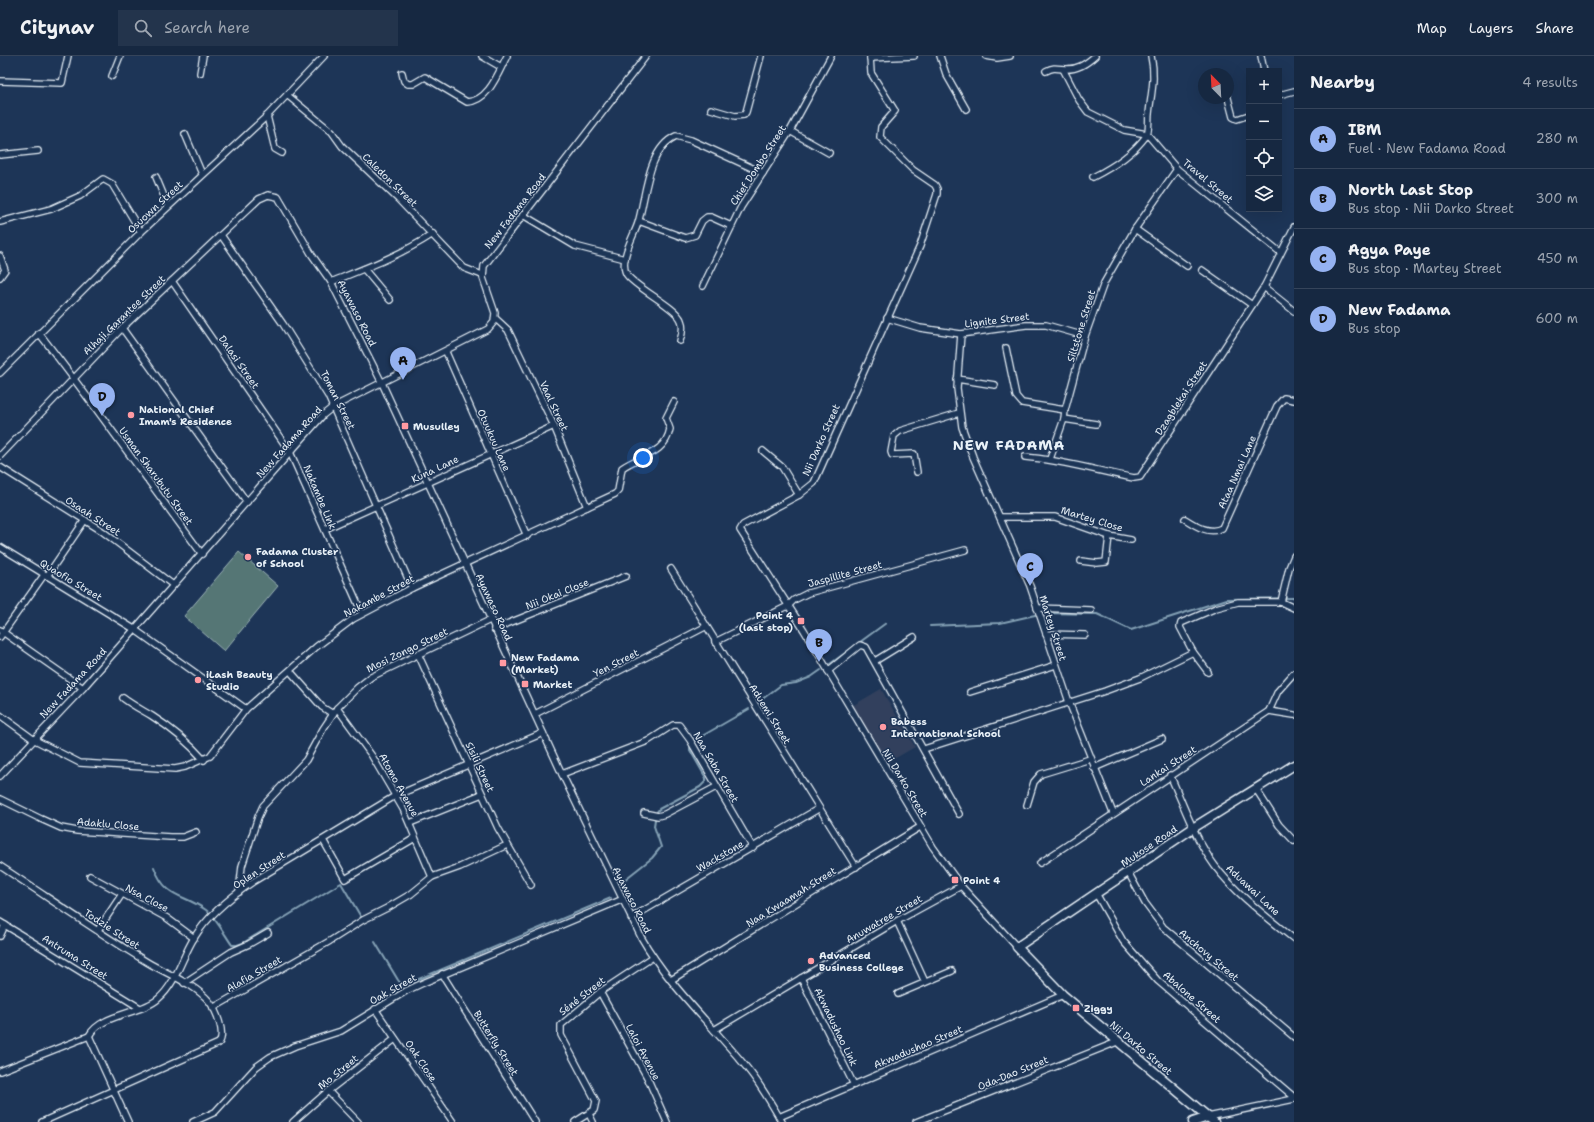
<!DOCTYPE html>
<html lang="en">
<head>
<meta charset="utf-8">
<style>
  :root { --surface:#162841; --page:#23344c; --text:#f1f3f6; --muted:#9ea6b1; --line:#35445a; --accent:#95b2f1 }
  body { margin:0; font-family:"Shantell Sans",sans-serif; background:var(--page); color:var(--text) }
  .controls { position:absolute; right:12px; top:12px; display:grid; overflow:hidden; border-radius:0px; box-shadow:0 4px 16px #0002 }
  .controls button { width:36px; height:36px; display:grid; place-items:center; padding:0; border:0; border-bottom:1px solid var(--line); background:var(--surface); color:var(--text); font:20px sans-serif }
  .compass { position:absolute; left:1198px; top:12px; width:36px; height:36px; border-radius:50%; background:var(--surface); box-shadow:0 4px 16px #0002; rotate:336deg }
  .you { position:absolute; left:643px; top:402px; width:14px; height:14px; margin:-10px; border:3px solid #fff; border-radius:50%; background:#1a73e8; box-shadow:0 0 0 6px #1a73e833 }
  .badge { display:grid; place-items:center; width:26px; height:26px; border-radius:50%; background:var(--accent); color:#111; font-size:13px; font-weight:700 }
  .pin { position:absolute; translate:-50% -33px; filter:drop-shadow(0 1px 2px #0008) }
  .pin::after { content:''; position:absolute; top:21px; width:14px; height:12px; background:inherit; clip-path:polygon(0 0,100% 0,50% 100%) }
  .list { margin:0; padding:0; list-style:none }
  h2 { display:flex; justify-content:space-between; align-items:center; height:52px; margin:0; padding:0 16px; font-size:17px }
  h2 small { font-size:13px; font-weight:400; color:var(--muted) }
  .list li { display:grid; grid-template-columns:26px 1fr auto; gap:12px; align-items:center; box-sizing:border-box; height:60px; padding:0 16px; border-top:1px solid var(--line) }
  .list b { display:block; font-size:15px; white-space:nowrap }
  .list p { margin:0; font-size:13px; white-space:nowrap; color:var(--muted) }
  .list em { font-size:13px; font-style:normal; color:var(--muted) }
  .icon { flex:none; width:22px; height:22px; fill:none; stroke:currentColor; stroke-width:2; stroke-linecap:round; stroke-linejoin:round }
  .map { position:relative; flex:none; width:1294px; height:1066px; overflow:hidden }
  header { display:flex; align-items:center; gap:24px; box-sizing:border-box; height:56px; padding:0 20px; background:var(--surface); border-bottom:1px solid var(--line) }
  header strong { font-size:19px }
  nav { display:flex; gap:22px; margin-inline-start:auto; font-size:14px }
  .search { width:280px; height:36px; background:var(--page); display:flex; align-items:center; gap:10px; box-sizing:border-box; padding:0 14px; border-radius:0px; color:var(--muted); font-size:15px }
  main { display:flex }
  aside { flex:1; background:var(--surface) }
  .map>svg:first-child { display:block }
  .built { fill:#31415d }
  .green { fill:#547675; stroke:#9eb4b6 }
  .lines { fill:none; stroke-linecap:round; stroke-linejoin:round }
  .stream { stroke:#84a1b5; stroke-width:2 }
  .street-casing { stroke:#e8f1f8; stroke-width:8 }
  .secondary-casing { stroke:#e8f1f8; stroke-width:11 }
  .street { stroke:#1d3557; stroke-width:5.5 }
  .secondary { stroke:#1d3557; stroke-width:8 }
  .poi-dot { fill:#ff9aa2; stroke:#1d3557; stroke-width:1.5 }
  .labels { text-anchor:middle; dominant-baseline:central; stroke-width:3; stroke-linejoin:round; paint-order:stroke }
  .street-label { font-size:10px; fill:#e8f1f8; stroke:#1d3557 }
  .poi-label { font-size:10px; font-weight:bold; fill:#e8f1f8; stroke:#1d3557; text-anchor:start }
  .district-label { font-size:14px; font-weight:bold; letter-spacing:1px; fill:#e8f1f8; stroke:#1d3557 }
</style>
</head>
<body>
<header>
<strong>Citynav</strong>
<div class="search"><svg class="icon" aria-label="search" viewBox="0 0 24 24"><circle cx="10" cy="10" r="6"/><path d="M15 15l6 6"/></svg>Search here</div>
<nav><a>Map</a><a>Layers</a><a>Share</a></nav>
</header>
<main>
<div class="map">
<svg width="1294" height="1066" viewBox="0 0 1294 1066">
  <rect width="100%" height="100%" fill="#1d3557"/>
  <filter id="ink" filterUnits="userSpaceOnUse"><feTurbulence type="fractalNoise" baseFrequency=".025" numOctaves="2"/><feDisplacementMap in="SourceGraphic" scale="8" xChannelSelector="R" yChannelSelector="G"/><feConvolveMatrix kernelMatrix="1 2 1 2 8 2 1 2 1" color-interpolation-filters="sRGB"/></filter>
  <g filter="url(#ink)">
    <polygon class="built" points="881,633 915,691 885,708 852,650"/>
    <polygon class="green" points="239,496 278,530 224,595 184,560"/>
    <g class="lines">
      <g class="stream">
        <polyline points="1044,557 1097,558 1131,574 1227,543 1294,542"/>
        <polyline points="930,570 1000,567 1035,559"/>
        <polyline points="830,608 886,567"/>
        <polyline points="757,647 781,629 796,627 811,621 821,614"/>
        <path d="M154 811C166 843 182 837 206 854 215 861 225 879 232 889H237L243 887 341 827 361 861"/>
        <polyline points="619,828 652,802 661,791 654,770 656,757 659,753 700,731 706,725 706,722 690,694 690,687 749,653"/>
        <polyline points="375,886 398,924 401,928 407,928 611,842"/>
      </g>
      <g class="street-casing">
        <g id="street">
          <polyline points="482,0 501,11"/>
          <polyline points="870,0 871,17 895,55 881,71 880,81 913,114 935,129 937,133 937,138 920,190 814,427 799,439 743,469 740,474 804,574 933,791 961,830 1017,891"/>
          <polyline points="940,0 946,18 966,53"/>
          <polyline points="986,0 997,2 1010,0"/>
          <polyline points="1261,0 1264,15"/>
          <polyline points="870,2 914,0"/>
          <polyline points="1063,13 1079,44 1088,56 1124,74 1147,78 1177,113 1280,196"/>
          <path d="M1046 15C1053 11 1056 12 1064 13 1077 14 1086 8 1095 0"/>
          <polyline points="200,17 203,0"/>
          <path d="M402 17 404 25 408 28H413L425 21 467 46C489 45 498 17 507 0"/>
          <polyline points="112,20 120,0"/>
          <polyline points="0,25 62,27 68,0"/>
          <polyline points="287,39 332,76 342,90 398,143 464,212 482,219"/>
          <polyline points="1279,39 1294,35"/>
          <polyline points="1228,42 1233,61 1237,63 1249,59"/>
          <polyline points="711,53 735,60 744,59 746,56 761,0"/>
          <polyline points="267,60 275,93 282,97"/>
          <polyline points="790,75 829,97"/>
          <polyline points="185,78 202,118"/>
          <polyline points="0,99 38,95"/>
          <polyline points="156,121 168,150"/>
          <path d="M1093 121C1113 111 1133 98 1146 80 1150 75 1148 64 1149 58 1151 37 1156 22 1151 0"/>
          <polyline points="523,159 575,190 625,203"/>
          <polyline points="639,165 685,182 695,179 702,165 707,161 711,161 731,170"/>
          <polyline points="0,166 51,153 80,140 103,123 112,128 141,176"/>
          <polyline points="1135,173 1187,210"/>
          <polyline points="221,179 283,268 328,340 412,532"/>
          <polyline points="0,200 5,214 0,221"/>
          <polyline points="364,213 390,244"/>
          <polyline points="1202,214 1252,249"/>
          <polyline points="172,225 290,396 362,557"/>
          <path d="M331 226C368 211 399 200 433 178"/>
          <polyline points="703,230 741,151 790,75 831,0"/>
          <polyline points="1264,231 1294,255"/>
          <polyline points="495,262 508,274 554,370 587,451"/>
          <polyline points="887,262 920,272 961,278 1026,269 1046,269 1085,280"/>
          <polyline points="122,272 247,446"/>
          <path d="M39 277C95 349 147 424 202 498"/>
          <polyline points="961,278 957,332 962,371 973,401 1030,530 1069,646 1113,757"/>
          <path d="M680 285C682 279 684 271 681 264 676 251 636 232 627 219 618 205 634 180 638 167 646 141 647 93 676 80L691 84 763 117"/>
          <polyline points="1006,292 1016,340 1022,347 1065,354"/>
          <polyline points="446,296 527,480"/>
          <polyline points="0,317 141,176 267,60 324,0"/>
          <polyline points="957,323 995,329"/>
          <polyline points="1064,363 1096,368"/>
          <polyline points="763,395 782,411 799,439"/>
          <path d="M0 400 122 272 259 143 268 139 278 141 312 199 331 226 382 327 562 718 641 881C669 930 711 968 747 1012 761 1029 771 1047 782 1066"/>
          <path d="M1025 401C1061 404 1098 415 1134 422L1140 421 1264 231 1294 171"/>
          <polyline points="1050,403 1064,363 1065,354 1085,280 1104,227 1135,173 1177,113"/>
          <polyline points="0,411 102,475 173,529"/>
          <polyline points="917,416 914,398 892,399 891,396 894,380 900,375 959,357"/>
          <polyline points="1000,461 1055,461 1109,480 1131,484"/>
          <path d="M1185 463C1196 470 1210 479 1222 472L1277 350 1284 342 1294 344"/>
          <polyline points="325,473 554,370"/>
          <polyline points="0,491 134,573 246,653"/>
          <polyline points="1081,505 1097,507 1106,506 1109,480"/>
          <polyline points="671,513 856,811"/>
          <polyline points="47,520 85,464"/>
          <polyline points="1281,546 1294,552"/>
          <polyline points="1037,552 1091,554"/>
          <polyline points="494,573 626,520"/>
          <polyline points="0,574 83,632"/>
          <polyline points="1046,578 1085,579"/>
          <polyline points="0,581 44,519"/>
          <polyline points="715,586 788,550 794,544 808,537 965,494"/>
          <polyline points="418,598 498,772 531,829"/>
          <polyline points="875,605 914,581"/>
          <polyline points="290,615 322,651 333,658"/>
          <polyline points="828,615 860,589 866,591 959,758"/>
          <polyline points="1208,616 1193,596 1180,571 1181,567 1216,552 1238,546 1281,546 1289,512 1294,500"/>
          <polyline points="970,636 1056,609"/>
          <path d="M123 642C132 649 142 654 152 660 171 672 189 687 204 704"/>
          <polyline points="337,652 372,700 403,753 432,821"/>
          <polyline points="1269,655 1294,659"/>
          <polyline points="535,658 705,571"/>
          <path d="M0 659 33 683 80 707 175 713 185 711 210 700 246 653 316 591 353 563 412 532 615 438 618 435 622 412C640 399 665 399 670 373L666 362 674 346"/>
          <polyline points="924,693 1105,635 1140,622 1193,596"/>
          <polyline points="1094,712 1162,683"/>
          <polyline points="562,718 648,685 673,669 679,669 690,684 753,792"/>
          <path d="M1170 719C1184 750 1195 783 1215 810 1236 838 1267 861 1294 883"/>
          <polyline points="0,720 83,632 323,359 333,351 488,273 494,266 495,257 483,222 484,210 646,0"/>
          <polyline points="1256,733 1279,769 1294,785"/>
          <polyline points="0,743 41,763 61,772 77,775 170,781 183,781 196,776"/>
          <polyline points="1027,749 1034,726 1041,718 1090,703"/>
          <polyline points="644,757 658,760 665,758 716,731"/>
          <polyline points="410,767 482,738"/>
          <polyline points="323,784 345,823 415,782"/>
          <polyline points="1040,807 1269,655 1278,635 1294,617"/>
          <path d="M0 810C49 842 97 876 147 906 167 918 193 927 209 945 216 954 226 977 219 987L42 1066"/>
          <polyline points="1128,816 1145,847 1163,871 1294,981"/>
          <polyline points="90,820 167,862 194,882"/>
          <polyline points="239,836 242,810 258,761 263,750 306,704 323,673 337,652 357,632 371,621 490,564"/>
          <polyline points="1097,839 1123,885 1158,925 1294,1041"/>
          <polyline points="631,862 818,753"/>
          <polyline points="897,865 925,926"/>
          <polyline points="0,866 140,952"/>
          <polyline points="98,874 122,838"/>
          <polyline points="0,880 5,869"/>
          <polyline points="442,918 535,1066"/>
          <polyline points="801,922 854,1029"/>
          <polyline points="671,924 920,771"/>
          <polyline points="184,927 231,896 249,888 268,877"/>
          <polyline points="600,936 647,1021 667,1066"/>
          <polyline points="898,938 952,915"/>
          <polyline points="213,952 330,885 363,864 387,852 411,838 432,821 460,811 507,789"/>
          <polyline points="375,953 453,1066"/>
          <polyline points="714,974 897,865 961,830"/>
          <polyline points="89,980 128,1066"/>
          <path d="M0 1015 89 980C100 958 141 958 158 943 176 928 182 901 194 882 208 859 232 840 254 825L395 740 543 677"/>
          <polyline points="328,1035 358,1066"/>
          <polyline points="589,1058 593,1066"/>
          <polyline points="779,1061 1063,939"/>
          <polyline points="1208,1061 1294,1043"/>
          <polyline points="193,1066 215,1056 256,1011 270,1001 295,990 341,975 406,935 423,927 621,844"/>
          <polyline points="293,1066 328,1035 395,983"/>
          <polyline points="575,1066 594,1054 596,1045 561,979 561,969 600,936 653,901"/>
          <polyline points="916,1066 1117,986"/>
        </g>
      </g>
      <g class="secondary-casing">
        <g id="secondary">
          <polyline points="1193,1066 1208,1061"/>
          <polyline points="1214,1066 1063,939 1017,891 1193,772 1294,709"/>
        </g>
      </g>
      <use href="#street" class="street"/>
      <use href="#secondary" class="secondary"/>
    </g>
  </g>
  <g class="poi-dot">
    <circle cx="131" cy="359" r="4"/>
    <rect x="401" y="366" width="8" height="8" rx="2"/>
    <circle cx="248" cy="501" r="4"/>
    <rect x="797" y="561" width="8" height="8" rx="2"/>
    <rect x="499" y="603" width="8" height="8" rx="2"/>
    <circle cx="198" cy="624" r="4"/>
    <rect x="521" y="624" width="8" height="8" rx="2"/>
    <circle cx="883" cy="671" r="4"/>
    <rect x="951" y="820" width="8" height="8" rx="2"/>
    <circle cx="811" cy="905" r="4"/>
    <rect x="1072" y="948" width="8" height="8" rx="2"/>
  </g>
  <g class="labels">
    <g class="street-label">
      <text transform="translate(758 109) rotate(-57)">Chief Dombo Street</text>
      <text transform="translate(390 124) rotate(44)">Caledon Street</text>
      <text transform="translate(1208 125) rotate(40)">Travel Street</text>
      <text transform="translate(155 151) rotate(-43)">Osuown Street</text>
      <text transform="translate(515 155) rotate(-52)">New Fadama Road</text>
      <text transform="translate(357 257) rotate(63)">Ayawaso Road</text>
      <text transform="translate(124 259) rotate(-44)">Alhaji Garantee Street</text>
      <text transform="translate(997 264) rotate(-7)">Lignite Street</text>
      <text transform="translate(1081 270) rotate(-73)">Siltstone Street</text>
      <text transform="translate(239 306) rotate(55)">Dalasi Street</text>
      <text transform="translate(1181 342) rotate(-57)">Dzagblekai Street</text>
      <text transform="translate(338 344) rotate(63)">Toman Street</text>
      <text transform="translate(554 350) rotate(65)">Vaal Street</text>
      <text transform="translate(494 384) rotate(66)">Otuukuu Lane</text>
      <text transform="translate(821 384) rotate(-66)">Nii Darko Street</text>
      <text transform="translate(289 386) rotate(-48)">New Fadama Road</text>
      <text transform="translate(435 413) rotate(-25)">Kuna Lane</text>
      <text transform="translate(1237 416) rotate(-66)">Ataa Nmai Lane</text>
      <text transform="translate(156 420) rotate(54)">Usman Sharubutu Street</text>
      <text transform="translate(320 441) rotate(67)">Nakambe Link</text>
      <text transform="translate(93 460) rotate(33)">Osaah Street</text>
      <text transform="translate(1092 463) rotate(17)">Martey Close</text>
      <text transform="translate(845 518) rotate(-15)">Jaspillite Street</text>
      <text transform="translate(71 524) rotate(31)">Quaofio Street</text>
      <text transform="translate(557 538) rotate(-22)">Nii Okai Close</text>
      <text transform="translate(379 540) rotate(-28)">Nakambe Street</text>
      <text transform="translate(494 551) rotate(65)">Ayawaso Road</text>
      <text transform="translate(1053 572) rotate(72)">Martey Street</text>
      <text transform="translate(407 594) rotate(-26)">Mosi Zongo Street</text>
      <text transform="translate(616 607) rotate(-27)">Yen Street</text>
      <text transform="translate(73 627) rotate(-47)">New Fadama Road</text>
      <text transform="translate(770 658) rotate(58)">Aduemi Street</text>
      <text transform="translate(1168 710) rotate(-33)">Lankai Street</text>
      <text transform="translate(480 711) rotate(65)">Sisili Street</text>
      <text transform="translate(716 711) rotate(60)">Naa Saba Street</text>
      <text transform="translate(905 727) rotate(59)">Nii Darko Street</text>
      <text transform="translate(399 729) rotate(61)">Atomo Avenue</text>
      <text transform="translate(108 768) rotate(5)">Adaklu Close</text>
      <text transform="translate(1149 790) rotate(-34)">Mukose Road</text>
      <text transform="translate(720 800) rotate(-30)">Wackstone</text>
      <text transform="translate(259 814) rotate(-33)">Oplen Street</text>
      <text transform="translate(1253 834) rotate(43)">Aduawai Lane</text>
      <text transform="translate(791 841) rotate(-32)">Naa Kwaamah Street</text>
      <text transform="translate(147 842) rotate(28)">Nsa Close</text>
      <text transform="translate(632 844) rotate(63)">Ayawaso Road</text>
      <text transform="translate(884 863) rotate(-30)">Anuwatree Street</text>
      <text transform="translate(112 873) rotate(33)">Todzie Street</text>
      <text transform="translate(1209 899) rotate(40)">Anchovy Street</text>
      <text transform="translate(75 901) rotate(32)">Antruma Street</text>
      <text transform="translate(254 918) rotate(-30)">Alafia Street</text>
      <text transform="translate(393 933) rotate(-29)">Oak Street</text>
      <text transform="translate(582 940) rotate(-38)">Séné Street</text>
      <text transform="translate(1192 941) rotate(41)">Abalone Street</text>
      <text transform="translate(836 971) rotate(64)">Akwadushao Link</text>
      <text transform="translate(496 987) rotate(58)">Butterfly Street</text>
      <text transform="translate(918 991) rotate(-23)">Akwadushao Street</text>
      <text transform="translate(1141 992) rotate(40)">Nii Darko Street</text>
      <text transform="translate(643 996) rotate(62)">Laloi Avenue</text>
      <text transform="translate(421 1005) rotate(56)">Oak Close</text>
      <text transform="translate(338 1016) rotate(-39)">Mo Street</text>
      <text transform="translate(1013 1017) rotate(-22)">Oda-Dao Street</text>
    </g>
    <g class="poi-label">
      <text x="139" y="353">National Chief<tspan x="139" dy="12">Imam's Residence</tspan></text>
      <text x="413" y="370">Musulley</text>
      <text x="256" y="495">Fadama Cluster<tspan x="256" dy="12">of School</tspan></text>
      <text x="793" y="559" text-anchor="end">Point 4<tspan x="793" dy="12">(last stop)</tspan></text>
      <text x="511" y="601">New Fadama<tspan x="511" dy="12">(Market)</tspan></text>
      <text x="206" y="618">iLash Beauty<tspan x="206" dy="12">Studio</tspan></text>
      <text x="533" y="628">Market</text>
      <text x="891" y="665">Babess<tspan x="891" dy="12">International School</tspan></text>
      <text x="963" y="824">Point 4</text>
      <text x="819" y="899">Advanced<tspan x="819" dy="12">Business College</tspan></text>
      <text x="1084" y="952">Ziggy</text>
    </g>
    <g class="district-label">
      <text x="1009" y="389">NEW FADAMA</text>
    </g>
  </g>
</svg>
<div class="controls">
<button>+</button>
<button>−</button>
<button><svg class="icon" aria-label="locate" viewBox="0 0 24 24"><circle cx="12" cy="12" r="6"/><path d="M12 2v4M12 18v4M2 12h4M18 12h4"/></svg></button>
<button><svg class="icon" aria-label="layers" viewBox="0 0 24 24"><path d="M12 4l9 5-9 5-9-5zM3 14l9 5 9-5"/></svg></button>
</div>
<svg class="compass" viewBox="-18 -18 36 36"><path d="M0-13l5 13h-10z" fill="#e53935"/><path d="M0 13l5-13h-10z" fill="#9ea6b1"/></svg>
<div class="you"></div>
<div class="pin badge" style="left:403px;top:324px">A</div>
<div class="pin badge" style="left:819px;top:606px">B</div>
<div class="pin badge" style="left:1030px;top:530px">C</div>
<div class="pin badge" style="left:102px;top:360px">D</div>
</div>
<aside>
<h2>Nearby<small>4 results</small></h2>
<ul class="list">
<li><span class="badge">A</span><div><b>IBM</b><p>Fuel · New Fadama Road</p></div><em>280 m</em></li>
<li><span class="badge">B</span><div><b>North Last Stop</b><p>Bus stop · Nii Darko Street</p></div><em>300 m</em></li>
<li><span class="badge">C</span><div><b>Agya Paye</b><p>Bus stop · Martey Street</p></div><em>450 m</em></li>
<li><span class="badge">D</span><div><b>New Fadama</b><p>Bus stop</p></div><em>600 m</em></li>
</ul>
</aside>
</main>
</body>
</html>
